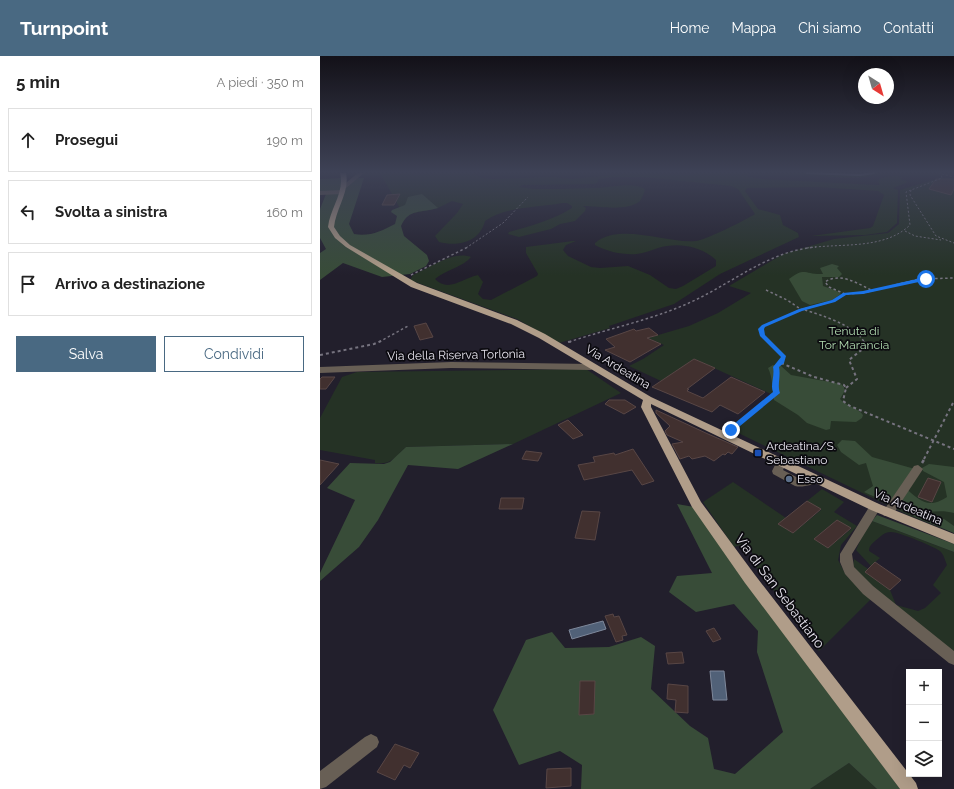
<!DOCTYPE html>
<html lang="it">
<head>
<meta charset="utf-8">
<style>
  :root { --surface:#fff; --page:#f6f6f6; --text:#222; --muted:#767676; --line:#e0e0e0; --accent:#496982 }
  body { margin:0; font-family:Raleway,sans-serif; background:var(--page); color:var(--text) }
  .controls { position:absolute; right:12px; bottom:12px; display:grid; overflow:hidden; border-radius:0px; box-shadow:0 4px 16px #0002 }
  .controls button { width:36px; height:36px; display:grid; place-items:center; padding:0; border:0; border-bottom:1px solid var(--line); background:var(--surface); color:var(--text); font:20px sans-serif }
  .compass { position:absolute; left:538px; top:12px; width:36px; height:36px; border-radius:50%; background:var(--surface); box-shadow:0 4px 16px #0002; rotate:143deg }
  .stop { position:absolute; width:12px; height:12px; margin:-9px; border:3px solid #1a73e8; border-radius:50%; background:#fff }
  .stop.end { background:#1a73e8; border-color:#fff; box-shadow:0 1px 4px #0008 }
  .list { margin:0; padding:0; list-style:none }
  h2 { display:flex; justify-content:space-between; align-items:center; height:52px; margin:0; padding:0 16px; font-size:17px }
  h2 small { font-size:13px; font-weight:400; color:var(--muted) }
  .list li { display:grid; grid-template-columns:26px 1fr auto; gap:12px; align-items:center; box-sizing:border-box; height:64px; margin:0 8px 8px; padding:0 8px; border:1px solid var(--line); border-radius:0px }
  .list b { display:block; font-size:15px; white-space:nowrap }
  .list em { font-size:13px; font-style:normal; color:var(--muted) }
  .actions { display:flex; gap:8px; padding:12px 16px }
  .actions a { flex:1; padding:9px 0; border:1px solid var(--accent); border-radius:0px; text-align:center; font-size:14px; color:var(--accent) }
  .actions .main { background:var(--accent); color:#fff }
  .icon { flex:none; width:22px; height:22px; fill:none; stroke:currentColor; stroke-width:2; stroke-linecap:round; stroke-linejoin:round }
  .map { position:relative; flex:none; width:634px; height:733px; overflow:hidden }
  header { display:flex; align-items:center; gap:24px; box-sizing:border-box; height:56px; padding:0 20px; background:var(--accent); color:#fff }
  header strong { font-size:19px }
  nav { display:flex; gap:22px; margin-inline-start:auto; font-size:14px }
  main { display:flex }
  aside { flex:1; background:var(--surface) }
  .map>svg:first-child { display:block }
  .green { fill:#253225; fill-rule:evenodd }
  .forest { fill:#384c38 }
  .water { fill:#516178; stroke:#7e889b }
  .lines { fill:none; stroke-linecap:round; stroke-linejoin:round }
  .stream { stroke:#7e889b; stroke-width:2 }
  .building { fill:#41302f; stroke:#584645 }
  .path-far3 { stroke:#76737f; stroke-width:1; stroke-dasharray:2 2; stroke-linecap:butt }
  .path-far2 { stroke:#76737f; stroke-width:1.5; stroke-dasharray:2.5 2.5; stroke-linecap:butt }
  .path-far1 { stroke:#76737f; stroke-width:2; stroke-dasharray:3 3; stroke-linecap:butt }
  .path { stroke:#76737f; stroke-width:2.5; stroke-dasharray:3.5 3.5; stroke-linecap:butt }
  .minor { fill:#685f55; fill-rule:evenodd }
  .major { fill:#b09d89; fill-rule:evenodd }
  .route { fill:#1a73e8 }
  .transit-dot { fill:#1a4fb4; stroke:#0b0a0f; stroke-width:1.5 }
  .service-dot { fill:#5c6f8a; stroke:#0b0a0f; stroke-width:1.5 }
  .labels { text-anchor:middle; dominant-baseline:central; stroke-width:3.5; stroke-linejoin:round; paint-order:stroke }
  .park-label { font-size:12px; fill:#b1dbb0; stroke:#0b0a0f }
  .street-label { font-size:12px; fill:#e6e3ed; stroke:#0b0a0f }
  .poi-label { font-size:12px; fill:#e6e3ed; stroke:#0b0a0f; text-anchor:start }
  .near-street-label { font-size:14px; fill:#e6e3ed; stroke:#0b0a0f }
</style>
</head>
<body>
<header>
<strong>Turnpoint</strong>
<nav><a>Home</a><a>Mappa</a><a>Chi siamo</a><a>Contatti</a></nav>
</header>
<main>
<aside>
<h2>5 min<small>A piedi · 350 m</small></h2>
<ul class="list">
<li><svg class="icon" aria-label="ahead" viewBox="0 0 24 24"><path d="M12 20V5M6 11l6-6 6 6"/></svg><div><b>Prosegui</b></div><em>190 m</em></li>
<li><svg class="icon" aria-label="left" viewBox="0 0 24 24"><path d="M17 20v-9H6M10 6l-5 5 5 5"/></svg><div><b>Svolta a sinistra</b></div><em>160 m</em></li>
<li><svg class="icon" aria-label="arrive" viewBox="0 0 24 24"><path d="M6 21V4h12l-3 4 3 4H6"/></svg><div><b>Arrivo a destinazione</b></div></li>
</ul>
<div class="actions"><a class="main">Salva</a><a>Condividi</a></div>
</aside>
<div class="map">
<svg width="634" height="733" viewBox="0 0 634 733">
  <rect width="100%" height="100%" fill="#221f2c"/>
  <g class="green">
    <path d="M60 117H93V119L116 117H154L162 122 172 123 232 121 252 123 308 117 372 119 378 117H431L427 119 428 121 442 123 557 129H560L558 126 559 123C567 120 575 119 582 121L580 123 587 125 586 127 573 132 578 134 577 167 567 176 545 179 491 180 550 172 553 170 564 139 558 135 498 131 427 132 425 135 438 153 460 159 463 169 478 177 479 181 400 218 354 248 289 270 290 272 239 287 197 263 90 224 93 219C109 212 134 194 151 201 143 211 125 214 115 223 128 237 143 222 158 219L163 226 158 238 163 243 171 244 217 220 218 218 206 197V191L253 185H256L246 189 243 194 248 200 271 211 280 212 308 210 330 219 349 232 356 233 363 230 396 210V204C381 190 358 186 338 192 332 194 324 197 317 198 303 199 288 196 275 189V187C300 166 347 188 376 185 383 185 428 163 435 158L418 133 411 130 324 121H293L279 123 277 127 273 128 202 129 199 131C223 135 249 132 273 132 288 132 312 125 325 133 324 137 322 142 320 145 307 156 278 150 263 150L266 152 265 155 255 165 240 168 231 173 199 181 188 178 189 176C210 170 233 164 252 152V150L247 147H242C217 152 186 150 165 165 160 186 138 191 119 186L115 180 137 157 143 148 132 145 118 152 89 158 85 161Z"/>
    <path d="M463 117H562C535 127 492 118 463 117Z"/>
    <polygon points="620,122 634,122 634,477 588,459 408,372 451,338 374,303 341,325 309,310 323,303 344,289 328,282 369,270 398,257 431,237 409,230 463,198 514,183 568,177 579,168 580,134"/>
    <path d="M266 313 301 337 193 388 86 391C74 402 71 409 55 407V404L0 394V362L22 321 37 316Z"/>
    <path d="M413 426 466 462 459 468 473 477 501 454 487 445 502 433 524 446 514 456 537 470 521 489 518 504 526 519 551 543 499 595 436 511C436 502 432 494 424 488L414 491 383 446ZM517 464 531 473 508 492 494 483Z"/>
    <path d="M552 465 634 496V597L537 518 533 509 534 503 548 513 545 516 570 534 576 549 598 555 605 552 621 537 613 529 627 509C625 504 624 499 620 495 613 490 579 476 571 476 564 476 560 481 555 485 551 489 549 490 549 495L560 502 551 510 536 494 544 476Z"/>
    <polygon points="529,707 557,733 490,733"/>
  </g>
  <g class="forest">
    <path d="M22 122 23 129 38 122H44L29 168 34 178C49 181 62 175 75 168L77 160 71 156 72 154 85 149 88 141 102 138 118 152C102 157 89 152 81 170L84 180 107 199 109 205 106 210 90 218 62 221 23 207 0 224V197L6 193 0 182V153L6 138H0V123Z"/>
    <path d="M512 208 519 210 517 212 522 218 519 221H502L503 230 517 235 521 238 512 244 490 249 482 245 469 223C485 210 485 219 503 218L500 212Z"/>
    <path d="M453 309 461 310 471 319 521 328 524 331V336L520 343C527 351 537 351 543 359L542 362 536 366 511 365 510 373 506 374 487 367 478 359 454 344C452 333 453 322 448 312Z"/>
    <path d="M522 384 535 385 552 401 595 413 584 431C600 444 607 454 627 441L624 426 603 415 602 412 609 408 634 411V457C621 453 612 457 600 455 580 453 562 444 544 436L553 430 546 407 539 409 521 396 517 389Z"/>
    <polygon points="193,388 138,413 88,409 58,464 39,491 0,525 0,517 35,444 7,432 30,407 64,408 70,406 86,391"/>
    <polygon points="357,448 374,451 580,733 557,733 529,707 490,733 261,733 262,709 240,695 199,709 173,654 206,584 232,576 245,592 289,591 321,581 335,590 331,633 370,670 388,682 394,713 415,718 463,676 437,596 438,575 414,548 376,556 349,536 357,520 392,517"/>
    <polygon points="598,457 624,463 634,470 634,477 593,460"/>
    <polygon points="557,459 634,488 634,496 552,465"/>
  </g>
  <g class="water">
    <polygon points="283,565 286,573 252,583 249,574"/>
    <polygon points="390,615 404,615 407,644 393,644"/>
  </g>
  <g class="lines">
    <polyline class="stream" points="487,117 540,119 554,117"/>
  </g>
  <g class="building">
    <polygon points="616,123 634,123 634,133 631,139 609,133"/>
    <polygon points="80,138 74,149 62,149 67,139"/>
    <polygon points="106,267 113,281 100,284 94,270"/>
    <polygon points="329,272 338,279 327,282 341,288 310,306 285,294 295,291 286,283 314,273 316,275"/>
    <polygon points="374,303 395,312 367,333 369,333 367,335 383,342 411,321 445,336 418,358 400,349 392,356 332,331"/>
    <polygon points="2,321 15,321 6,333 0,333 0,323"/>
    <polygon points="289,344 305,344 316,351 304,358 285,348"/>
    <polygon points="336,354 388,378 418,391 412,398 408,396 405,399 403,398 394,405 385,400 372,403 369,400 360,403 352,388 363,386 347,379 345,375 350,370 336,357"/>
    <polygon points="248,364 263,379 253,383 238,369"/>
    <polygon points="313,393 334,425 322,429 312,414 264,424 258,409 275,406 273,401 294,397 295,399"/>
    <polygon points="206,395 222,397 218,405 202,403"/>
    <polygon points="0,404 19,408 0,429"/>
    <polygon points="608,422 621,426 612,446 598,441"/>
    <polygon points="181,442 204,442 202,453 179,453"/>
    <polygon points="487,445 501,453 473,477 458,468"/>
    <polygon points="262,455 280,456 275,484 255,482"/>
    <polygon points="517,464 531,472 508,492 494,483"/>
    <polygon points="555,506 581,524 570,534 545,516"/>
    <polygon points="293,558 294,561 299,560 307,579 302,580 303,584 296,586 285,560"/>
    <polygon points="394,572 401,583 393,586 386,575"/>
    <polygon points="362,596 364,607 348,608 346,597"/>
    <polygon points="260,625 275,625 274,658 259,659"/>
    <polygon points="348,628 368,630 368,657 355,656 356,644 347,643"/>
    <polygon points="75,688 99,697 90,712 84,709 75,724 57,716"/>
    <polygon points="251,712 251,730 226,732 227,713"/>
  </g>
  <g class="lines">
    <g class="path-far3">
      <polyline points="618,117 634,121"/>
      <polyline points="591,134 590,139 616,180 634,187"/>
      <polyline points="585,175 595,180 621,184"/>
      <polyline points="146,192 183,167 208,141"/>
      <path d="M487 192C521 187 564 194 590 169L586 136 622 122 621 118"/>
    </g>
    <g class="path-far2">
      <polyline points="91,219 148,191"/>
      <polyline points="446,234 467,244 482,254"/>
      <path d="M525 238 509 231 505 226C520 216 537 227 551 234"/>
      <path d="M485 254C501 259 536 270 544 286"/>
      <polyline points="59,286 88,270"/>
      <path d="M249 286C290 272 332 264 371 246 413 227 448 195 496 191"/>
      <polyline points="449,286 442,279 441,273 443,270 480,254 514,245 525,238 543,237 599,223 634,222"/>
    </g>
    <g class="path-far1">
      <polyline points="248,286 253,285"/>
      <polyline points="0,299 54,288 61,285"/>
      <polyline points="461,307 494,321 524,329 526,332 523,345 530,350 634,393"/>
      <polyline points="526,332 537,323 529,304 544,292 544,285"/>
      <polyline points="411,374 457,337 457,308 461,307 463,300 448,285"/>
      <polyline points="604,403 634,345"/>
    </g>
    <polyline class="path" points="602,407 605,402"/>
    <g class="minor">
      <polygon points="38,117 44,117 26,132 22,132 22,130"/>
      <polygon points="0,135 22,134 25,136 22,138 0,139"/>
      <polygon points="131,306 271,308 275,311 271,314 131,312 0,317 0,311"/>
      <path d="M462 402 467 406 463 414 480 423 497 419 501 420 503 423 501 426C493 428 483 432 475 430L453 418 452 415 458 403Z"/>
      <polygon points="598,409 603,413 572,460 564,460 562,457 564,454 594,410"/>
      <polygon points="555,447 559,448 561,451 532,498 534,511 553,530 634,595 634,609 629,607 543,538 525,518 520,506 520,498 551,448"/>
      <polygon points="51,678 57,681 59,686 57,691 6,731 0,733 0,715 45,681"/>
    </g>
    <path class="major" d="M20 117H26C30 136 16 152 14 171L20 180 30 189 97 227 197 264 225 278 331 341 559 448 634 478V488L551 454 331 348V351L381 446 435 519 596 727 598 733H580L425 527 372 451 321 351 323 344 219 282 191 268 91 231 26 191 15 182 8 171C10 152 25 136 20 117Z"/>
  </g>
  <linearGradient id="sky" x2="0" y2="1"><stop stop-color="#131118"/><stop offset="0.53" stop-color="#3e4256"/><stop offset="1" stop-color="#3e4256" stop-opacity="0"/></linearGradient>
  <rect width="634" height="219" fill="url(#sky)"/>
  <path class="route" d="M606 221 608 224 543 238 526 239 515 246 482 255 445 271 444 273 445 279 466 300 464 307 459 311C461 320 457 329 460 337L414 375H409V372L453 336C450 329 455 320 453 311L461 301 440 280 438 273 442 269 479 253 512 244 523 237 543 235Z"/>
  <rect class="transit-dot" x="434" y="393" width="8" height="8" rx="2"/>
  <circle class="service-dot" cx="469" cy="423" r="4"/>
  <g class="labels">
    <g class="park-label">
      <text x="534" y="275">Tenuta di<tspan x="534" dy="14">Tor Marancia</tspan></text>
    </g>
    <g class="street-label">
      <text transform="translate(136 299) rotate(-1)">Via della Riserva Torlonia</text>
      <text transform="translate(298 311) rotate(31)">Via Ardeatina</text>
      <text transform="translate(588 451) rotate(23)">Via Ardeatina</text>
    </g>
    <g class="poi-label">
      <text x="446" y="390">Ardeatina/S.<tspan x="446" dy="14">Sebastiano</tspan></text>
      <text x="477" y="423">Esso</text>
    </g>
    <g class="near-street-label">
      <text transform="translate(460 535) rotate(53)">Via di San Sebastiano</text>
    </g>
  </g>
</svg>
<div class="controls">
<button>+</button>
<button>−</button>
<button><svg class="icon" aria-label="layers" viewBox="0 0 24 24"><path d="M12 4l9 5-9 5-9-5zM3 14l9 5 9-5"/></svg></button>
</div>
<svg class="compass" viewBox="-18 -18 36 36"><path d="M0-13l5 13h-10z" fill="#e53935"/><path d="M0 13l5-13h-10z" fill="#767676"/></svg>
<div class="stop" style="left:606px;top:223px"></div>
<div class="stop end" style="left:411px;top:374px"></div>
</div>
</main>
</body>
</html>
